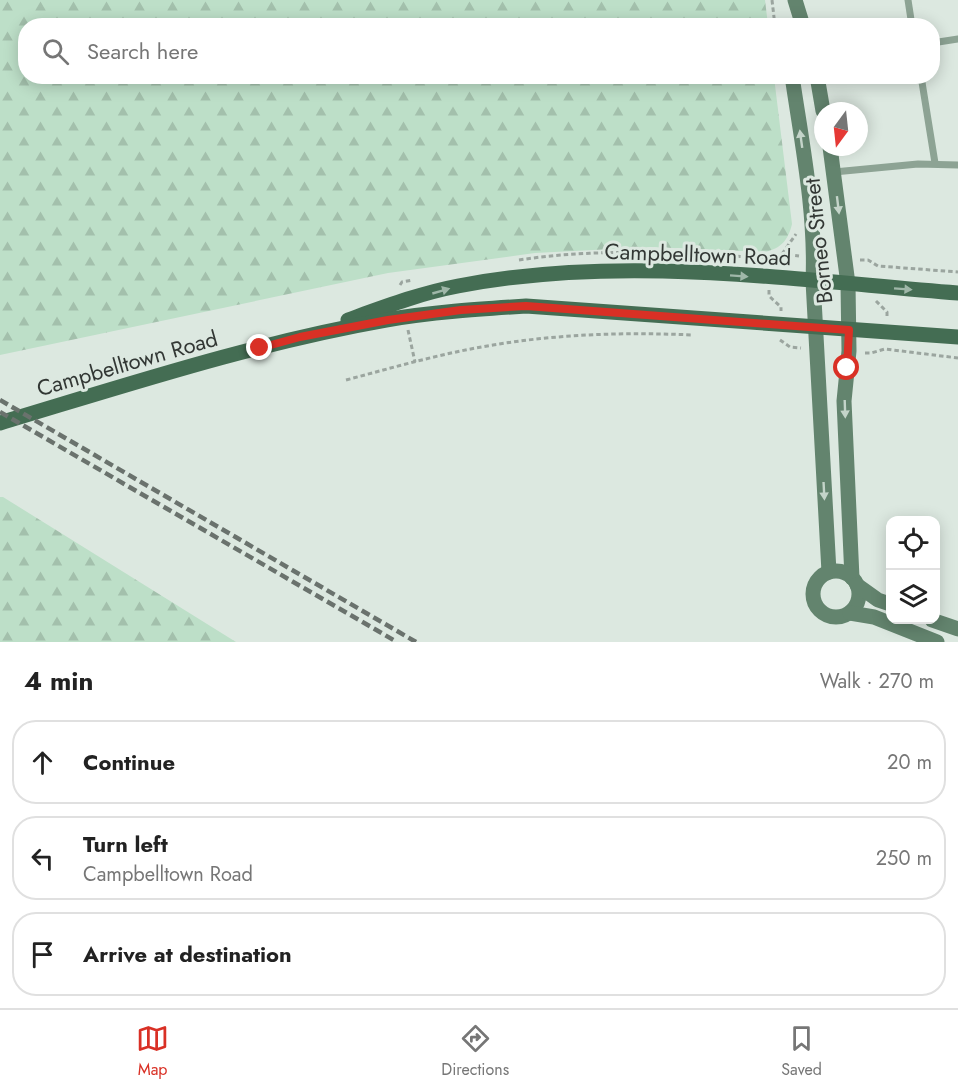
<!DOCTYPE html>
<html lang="en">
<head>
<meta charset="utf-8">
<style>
  :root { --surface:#fff; --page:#f6f6f6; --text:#222; --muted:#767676; --line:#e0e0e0; --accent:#d93025 }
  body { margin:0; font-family:Jost,sans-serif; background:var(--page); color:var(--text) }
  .controls { position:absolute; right:18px; bottom:18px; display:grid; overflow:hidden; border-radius:12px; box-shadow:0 3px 15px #0003 }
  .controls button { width:54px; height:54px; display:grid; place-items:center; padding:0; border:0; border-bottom:2px solid var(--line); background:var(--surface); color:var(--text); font:30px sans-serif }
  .compass { position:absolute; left:814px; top:102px; width:54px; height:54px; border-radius:50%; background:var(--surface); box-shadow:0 3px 15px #0003; rotate:195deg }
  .stop { position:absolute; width:18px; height:18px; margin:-14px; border:4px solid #d93025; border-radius:50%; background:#fff }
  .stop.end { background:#d93025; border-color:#fff; box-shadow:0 2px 6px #0008 }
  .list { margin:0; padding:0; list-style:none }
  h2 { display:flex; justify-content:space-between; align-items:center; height:78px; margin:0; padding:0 24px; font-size:26px }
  h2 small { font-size:20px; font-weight:400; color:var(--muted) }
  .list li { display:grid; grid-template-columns:39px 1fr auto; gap:18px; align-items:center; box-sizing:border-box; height:84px; margin:0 12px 12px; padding:0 12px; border:2px solid var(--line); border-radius:24px }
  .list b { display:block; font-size:22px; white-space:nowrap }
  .list p { margin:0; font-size:20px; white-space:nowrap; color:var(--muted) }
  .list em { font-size:20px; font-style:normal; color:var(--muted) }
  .icon { flex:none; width:33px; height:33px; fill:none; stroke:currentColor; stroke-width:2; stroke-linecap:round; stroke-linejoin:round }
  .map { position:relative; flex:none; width:958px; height:642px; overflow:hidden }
  .search { position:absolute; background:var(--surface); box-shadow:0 3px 15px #0003; left:18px; right:18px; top:18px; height:66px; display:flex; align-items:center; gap:15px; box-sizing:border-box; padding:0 21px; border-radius:24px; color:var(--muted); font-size:22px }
  .sheet { height:366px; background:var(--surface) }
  nav { display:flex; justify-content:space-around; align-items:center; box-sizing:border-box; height:84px; border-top:2px solid var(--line); background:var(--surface); font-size:16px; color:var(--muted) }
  nav a { display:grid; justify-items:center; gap:3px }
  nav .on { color:var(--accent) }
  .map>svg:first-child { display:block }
  .forest { fill:url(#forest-firs) }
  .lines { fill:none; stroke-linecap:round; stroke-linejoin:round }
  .path { stroke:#9ba59f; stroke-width:3; stroke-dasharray:4.5 3; stroke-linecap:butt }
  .lane { stroke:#8da394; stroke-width:7 }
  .secondary { stroke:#63846e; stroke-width:15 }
  .primary { stroke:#446d53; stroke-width:15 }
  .rail { stroke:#6a726d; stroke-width:4.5; stroke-dasharray:9 4.5; stroke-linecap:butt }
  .oneway { fill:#c4d4c9 }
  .oneway2 { fill:#9fb7a8 }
  .route { stroke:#d93025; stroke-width:8 }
  .labels { text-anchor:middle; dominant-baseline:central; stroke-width:6; stroke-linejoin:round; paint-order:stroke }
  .street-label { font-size:22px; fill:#323734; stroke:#dce8e0 }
</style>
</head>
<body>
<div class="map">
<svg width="958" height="642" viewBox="0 0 958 642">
  <defs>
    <pattern id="forest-firs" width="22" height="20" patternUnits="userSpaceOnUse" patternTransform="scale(1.5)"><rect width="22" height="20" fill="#bddfc8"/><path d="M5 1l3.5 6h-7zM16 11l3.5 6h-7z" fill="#a3c0ac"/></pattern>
  </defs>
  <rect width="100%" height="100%" fill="#dce8e0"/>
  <g class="forest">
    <path d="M0 0H765L768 25 26 26V76L774 77 792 224C788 240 782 248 765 252L651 247 535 253 388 273 0 355Z"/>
    <polygon points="0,497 3,497 236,642 0,642"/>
  </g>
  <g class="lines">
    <g class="path">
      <polyline points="772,0 775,26"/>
      <polyline points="782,254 796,234"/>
      <path d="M519 260C603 247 688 254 772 258L782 254 799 256"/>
      <polyline points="860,260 868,260 878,266 958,272"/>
      <polyline points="400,285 402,282 413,280"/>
      <polyline points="769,290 769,296 781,307 781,311"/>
      <polyline points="876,301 887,312 887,317"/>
      <polyline points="408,330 415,362"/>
      <polyline points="780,340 790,347 801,348"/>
      <polyline points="865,353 871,353 885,349 958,358"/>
      <path d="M346 380C395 367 443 353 493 345 559 334 626 332 693 335"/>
    </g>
    <g class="lane">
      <polyline points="908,0 912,26"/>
      <polyline points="932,43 958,39"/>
      <polyline points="921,76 935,163"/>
      <polyline points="834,172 918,164 958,165"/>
    </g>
    <g class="secondary">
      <polyline points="795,0 803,26"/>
      <path d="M792 76C802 144 816 213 813 281L829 572"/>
      <polyline points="817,76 823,111"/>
      <polyline points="830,147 848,284 849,351 844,401 852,578"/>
      <circle cx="836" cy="594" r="23"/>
      <polyline points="857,585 878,600 890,604"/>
      <polyline points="850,613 874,617 937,642"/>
      <polyline points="932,620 958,629"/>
    </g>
    <g class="primary">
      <path d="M348 320C384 307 421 293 458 286 622 254 793 280 958 293"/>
      <path d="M0 423C127 385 255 343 386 320 432 312 480 309 526 306L958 337"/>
    </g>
    <g class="rail">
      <polyline points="0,400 416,642"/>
      <polyline points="0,412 397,642"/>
    </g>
  </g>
  <defs><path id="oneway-solid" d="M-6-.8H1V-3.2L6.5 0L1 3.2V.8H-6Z" transform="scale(1.5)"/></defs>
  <g class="oneway">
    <use href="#oneway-solid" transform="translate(801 139) rotate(-98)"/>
    <use href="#oneway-solid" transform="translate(838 205) rotate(83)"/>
    <use href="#oneway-solid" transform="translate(845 409) rotate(88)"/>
    <use href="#oneway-solid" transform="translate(824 491) rotate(87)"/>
  </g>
  <g class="oneway2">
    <use href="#oneway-solid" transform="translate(739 276) rotate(4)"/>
    <use href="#oneway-solid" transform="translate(903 289) rotate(4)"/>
    <use href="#oneway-solid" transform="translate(441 291) rotate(-16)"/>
  </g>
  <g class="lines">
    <polyline class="route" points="260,348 300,337 388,320 461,310 526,306 849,330 847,368"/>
  </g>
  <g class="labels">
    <g class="street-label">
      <text transform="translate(818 241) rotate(-96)">Borneo Street</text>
      <text transform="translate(698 254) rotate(2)">Campbelltown Road</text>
      <text transform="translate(127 363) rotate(-16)">Campbelltown Road</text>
    </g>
  </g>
</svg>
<div class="controls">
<button><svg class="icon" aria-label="locate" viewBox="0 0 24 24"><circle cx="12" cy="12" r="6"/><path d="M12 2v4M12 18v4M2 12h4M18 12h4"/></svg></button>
<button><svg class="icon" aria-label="layers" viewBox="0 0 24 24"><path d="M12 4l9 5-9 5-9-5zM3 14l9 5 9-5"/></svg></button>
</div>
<svg class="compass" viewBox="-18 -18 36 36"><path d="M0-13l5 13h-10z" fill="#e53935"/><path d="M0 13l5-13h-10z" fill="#767676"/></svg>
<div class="stop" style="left:847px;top:368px"></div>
<div class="stop end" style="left:260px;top:348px"></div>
<div class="search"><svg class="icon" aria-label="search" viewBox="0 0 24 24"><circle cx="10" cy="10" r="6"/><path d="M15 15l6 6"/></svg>Search here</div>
</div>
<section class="sheet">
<h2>4 min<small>Walk · 270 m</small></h2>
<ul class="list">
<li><svg class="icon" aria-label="ahead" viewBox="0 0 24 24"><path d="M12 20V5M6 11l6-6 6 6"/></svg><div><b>Continue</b></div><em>20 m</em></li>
<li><svg class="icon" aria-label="left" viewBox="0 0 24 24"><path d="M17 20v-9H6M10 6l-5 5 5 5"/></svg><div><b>Turn left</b><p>Campbelltown Road</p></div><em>250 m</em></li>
<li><svg class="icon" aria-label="arrive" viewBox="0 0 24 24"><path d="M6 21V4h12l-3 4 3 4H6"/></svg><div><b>Arrive at destination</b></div></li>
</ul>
</section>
<nav>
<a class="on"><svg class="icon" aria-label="map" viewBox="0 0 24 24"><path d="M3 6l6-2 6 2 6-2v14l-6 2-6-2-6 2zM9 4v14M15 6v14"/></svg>Map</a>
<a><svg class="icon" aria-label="directions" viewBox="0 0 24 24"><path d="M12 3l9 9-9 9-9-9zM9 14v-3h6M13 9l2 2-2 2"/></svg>Directions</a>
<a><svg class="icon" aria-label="saved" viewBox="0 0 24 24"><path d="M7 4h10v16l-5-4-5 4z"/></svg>Saved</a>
</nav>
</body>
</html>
